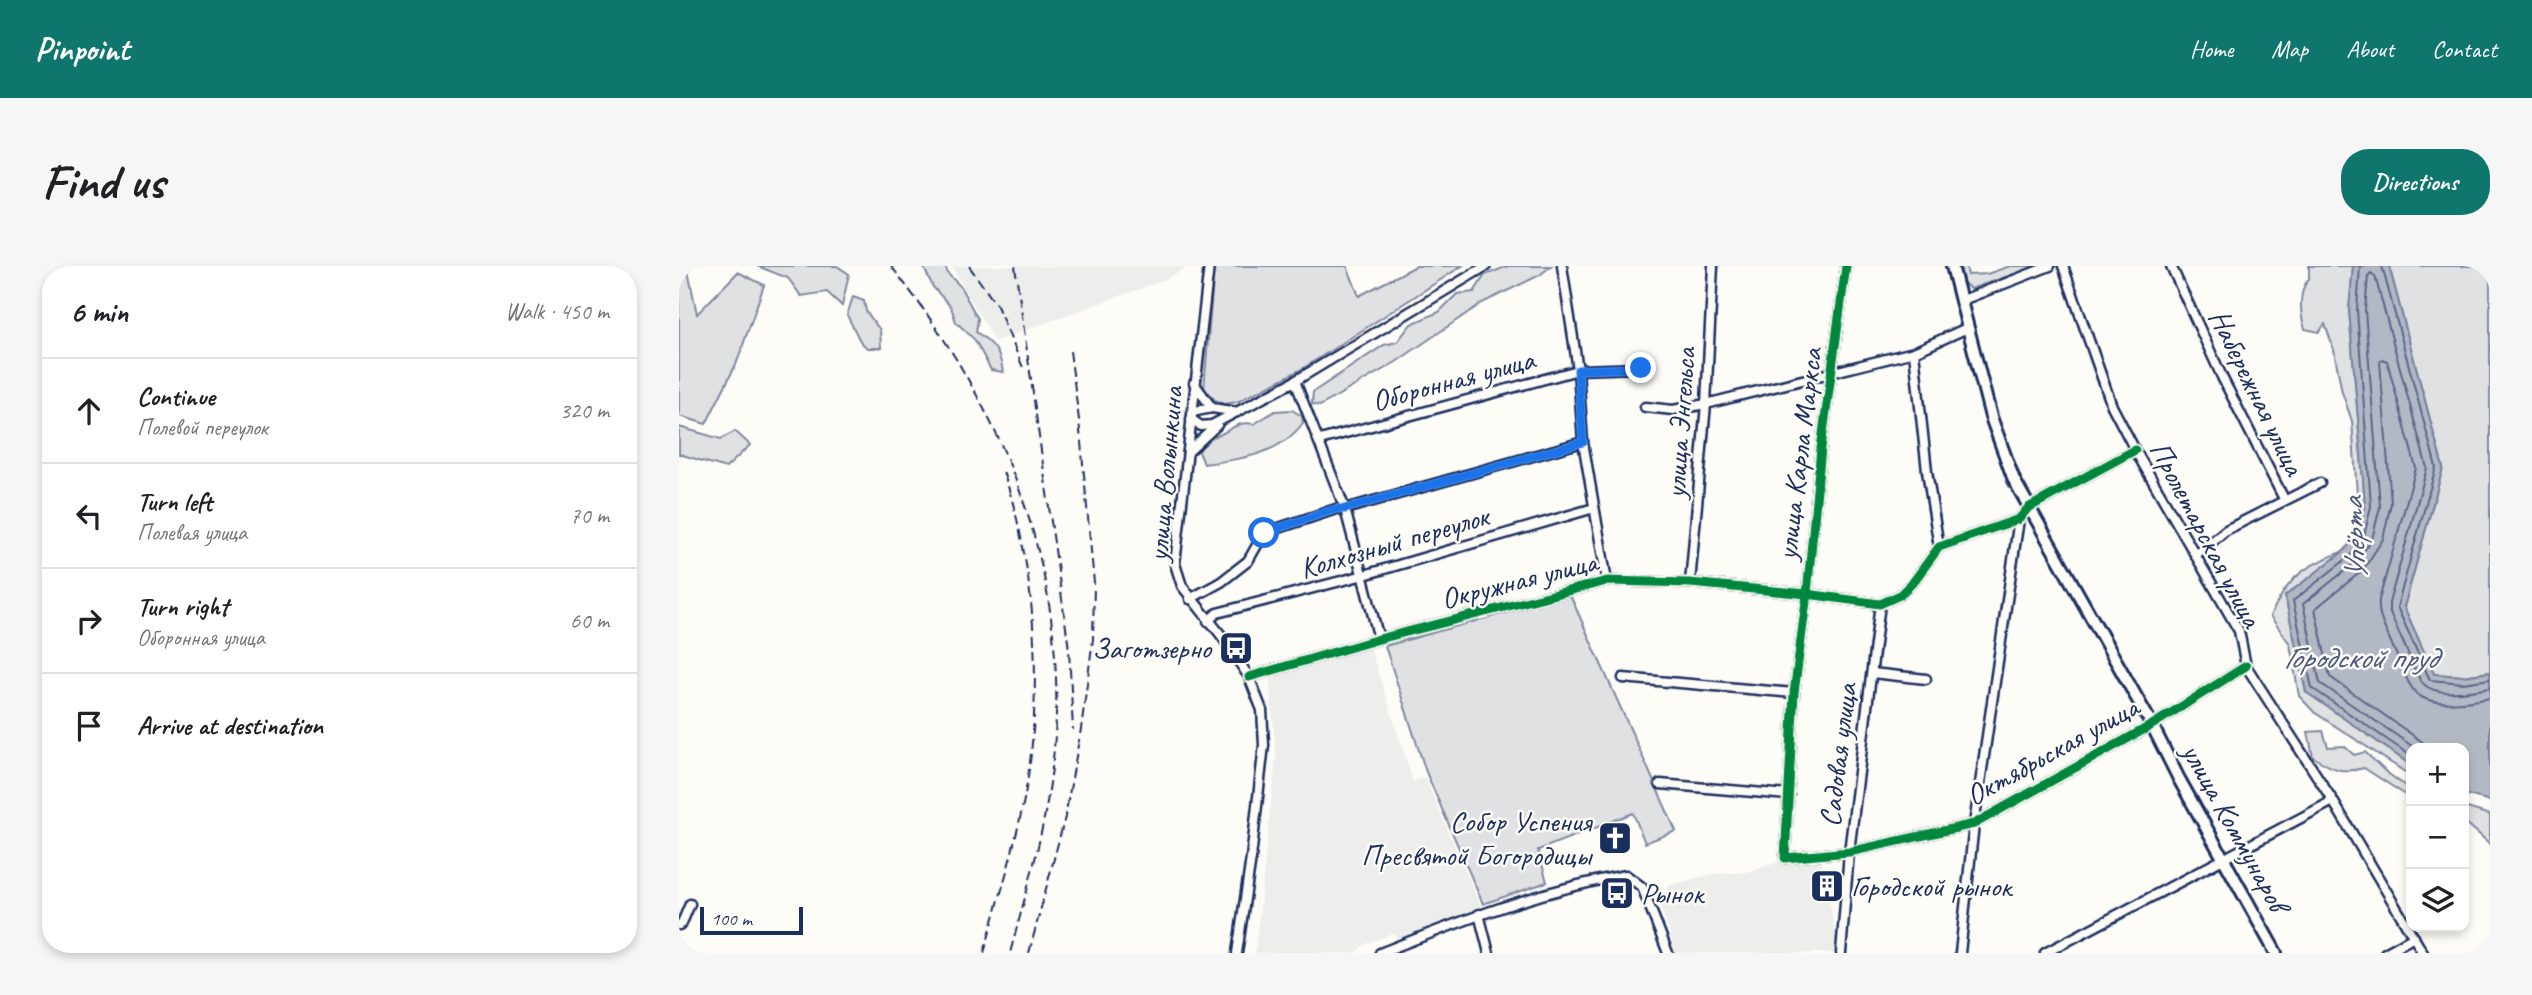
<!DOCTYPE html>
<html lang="en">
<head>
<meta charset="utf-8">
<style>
  :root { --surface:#fff; --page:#f6f6f6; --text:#202124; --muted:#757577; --line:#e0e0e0; --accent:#0f766e }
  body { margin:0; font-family:Caveat,sans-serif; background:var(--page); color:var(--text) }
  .controls { position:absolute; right:21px; bottom:21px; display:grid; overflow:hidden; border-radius:14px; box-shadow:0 4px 10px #0003 }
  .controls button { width:63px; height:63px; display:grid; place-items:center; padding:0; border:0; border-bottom:2px solid var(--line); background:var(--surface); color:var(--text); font:35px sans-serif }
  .scale { position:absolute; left:21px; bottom:18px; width:103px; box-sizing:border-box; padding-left:7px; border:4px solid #1b2f5e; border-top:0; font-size:19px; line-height:24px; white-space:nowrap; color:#1b2f5e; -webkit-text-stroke:5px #fdfcf7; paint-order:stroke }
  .stop { position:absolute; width:21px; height:21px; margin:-16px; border:5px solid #1a73e8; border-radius:50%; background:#fff }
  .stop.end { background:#1a73e8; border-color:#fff; box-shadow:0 2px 7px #0008 }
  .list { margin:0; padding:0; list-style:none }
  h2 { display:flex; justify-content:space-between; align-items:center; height:91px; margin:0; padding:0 28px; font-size:30px }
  h2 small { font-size:23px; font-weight:400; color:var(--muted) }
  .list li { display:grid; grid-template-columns:46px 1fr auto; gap:21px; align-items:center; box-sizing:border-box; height:105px; padding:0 28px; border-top:2px solid var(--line) }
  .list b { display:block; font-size:26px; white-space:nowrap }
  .list p { margin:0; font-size:23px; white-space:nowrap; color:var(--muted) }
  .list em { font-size:23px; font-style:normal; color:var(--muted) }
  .icon { flex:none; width:38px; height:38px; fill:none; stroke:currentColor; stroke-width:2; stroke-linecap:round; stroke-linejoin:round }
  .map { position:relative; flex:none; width:1811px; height:687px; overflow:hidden; border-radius:28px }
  header { display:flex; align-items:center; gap:42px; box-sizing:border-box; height:98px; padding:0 35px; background:var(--accent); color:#fff }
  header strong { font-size:33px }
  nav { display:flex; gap:38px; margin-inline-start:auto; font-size:24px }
  .intro { display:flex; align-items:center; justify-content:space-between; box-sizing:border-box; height:168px; padding:0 42px }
  h1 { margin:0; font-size:49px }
  .button { padding:18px 32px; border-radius:28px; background:var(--accent); color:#fff; font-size:24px; font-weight:700 }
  main { display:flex; gap:42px; padding:0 42px }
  aside { flex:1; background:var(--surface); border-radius:28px; box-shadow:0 4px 10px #0003 }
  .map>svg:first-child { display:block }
  .built { fill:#edeeec }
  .green { fill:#e0e1e3; stroke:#7e88a0; stroke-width:2 }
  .water { fill:#b3b8c5; stroke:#76819c; stroke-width:2 }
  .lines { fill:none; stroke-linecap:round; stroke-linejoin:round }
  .shore { stroke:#586687; stroke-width:2 }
  .minor-casing { stroke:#1b2f5e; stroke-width:13 }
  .major-casing { stroke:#1b2f5e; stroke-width:16 }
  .minor { stroke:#fdfcf7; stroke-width:8 }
  .major { stroke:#fdfcf7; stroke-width:10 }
  .rail { stroke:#1b2f5e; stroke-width:2; stroke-dasharray:10 5; stroke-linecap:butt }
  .cycleway-casing { stroke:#fdfcf7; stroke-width:13 }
  .cycleway { stroke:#00873e; stroke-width:9 }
  .route { stroke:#1a73e8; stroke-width:9 }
  .labels { text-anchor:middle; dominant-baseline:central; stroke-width:5; stroke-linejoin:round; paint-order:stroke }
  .street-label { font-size:30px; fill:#1b2f5e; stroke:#fdfcf7 }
  .poi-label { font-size:30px; fill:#1b2f5e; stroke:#fdfcf7; text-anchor:end }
  .water-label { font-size:32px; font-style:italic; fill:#49587d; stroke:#fdfcf7 }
</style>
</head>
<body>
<header>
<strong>Pinpoint</strong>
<nav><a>Home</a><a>Map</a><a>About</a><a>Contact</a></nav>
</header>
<div class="intro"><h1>Find us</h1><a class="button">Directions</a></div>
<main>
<aside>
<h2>6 min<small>Walk · 450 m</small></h2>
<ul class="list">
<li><svg class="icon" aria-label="ahead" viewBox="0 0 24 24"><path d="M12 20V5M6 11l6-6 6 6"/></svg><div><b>Continue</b><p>Полевой переулок</p></div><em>320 m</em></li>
<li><svg class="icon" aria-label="left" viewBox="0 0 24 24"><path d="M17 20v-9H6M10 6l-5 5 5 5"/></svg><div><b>Turn left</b><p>Полевая улица</p></div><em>70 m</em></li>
<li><svg class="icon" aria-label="right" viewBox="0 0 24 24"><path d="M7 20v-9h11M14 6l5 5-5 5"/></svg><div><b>Turn right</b><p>Оборонная улица</p></div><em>60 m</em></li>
<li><svg class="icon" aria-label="arrive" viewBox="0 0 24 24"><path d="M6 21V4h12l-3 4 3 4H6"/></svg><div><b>Arrive at destination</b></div></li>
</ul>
</aside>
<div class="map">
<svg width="1811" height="687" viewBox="0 0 1811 687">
  <rect width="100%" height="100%" fill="#fdfcf7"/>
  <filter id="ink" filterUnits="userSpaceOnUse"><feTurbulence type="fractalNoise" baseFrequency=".0143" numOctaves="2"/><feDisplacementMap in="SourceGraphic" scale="14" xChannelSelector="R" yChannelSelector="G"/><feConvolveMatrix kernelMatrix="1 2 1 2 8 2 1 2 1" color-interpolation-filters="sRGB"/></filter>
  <g filter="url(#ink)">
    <g class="built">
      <polygon points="272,0 509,0 488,13 316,75"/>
      <polygon points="691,381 734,515 746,511 802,641 719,674 714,667 685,679 677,687 576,687 597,490 590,410"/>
      <polygon points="1142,593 1159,680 1158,687 997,687 981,639 991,619 1034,608 1067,606 1107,594"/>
    </g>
    <g class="green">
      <polygon points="0,0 8,0 18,48 59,6 85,19 58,96 27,158 0,150"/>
      <polygon points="78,0 158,0 170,8 163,40 148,26 122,30 109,12"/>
      <path d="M244 0H266L269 8 281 20 299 53 297 66C314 77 321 85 324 106L312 104 296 74 277 56 272 41 254 21Z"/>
      <polygon points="535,0 668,0 680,30 737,0 783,0 623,103 558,136 545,138 536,134 525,123"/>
      <polygon points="829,0 872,0 861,9 803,37 717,96 641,140 633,138 634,126 705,79 718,76 732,58 760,46 778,28 795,26 806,9"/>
      <polygon points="1281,0 1287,0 1289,9 1308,8 1331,0 1359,0 1291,23 1284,16"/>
      <path d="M1630 0H1674L1670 44 1686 238 1678 268 1680 258 1673 155 1663 126 1655 84 1646 58 1640 66 1626 63C1621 49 1619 24 1630 13Z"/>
      <polygon points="1710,0 1811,0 1811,406 1784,410 1755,408 1725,341 1764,202"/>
      <polygon points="174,31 185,35 187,45 201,64 202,82 188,82 181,75 168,49"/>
      <path d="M613 144 623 150 624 157C600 189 563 193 525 198L520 186C524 174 532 172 542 168 555 162 559 155 575 158L596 145Z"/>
      <polygon points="0,161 42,173 56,165 71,179 47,202 0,188"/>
      <path d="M1665 285 1606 330 1627 426 1732 499V510L1635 446 1620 430 1611 378 1591 350C1611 309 1624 301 1665 285Z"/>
      <polygon points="891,329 997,565 966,577 954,547 859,584 868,616 804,638 747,506 706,380"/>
      <path d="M1644 465 1649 481 1665 480 1675 489 1686 486 1707 506 1732 524V536L1725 528 1685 502C1663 508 1653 503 1634 491L1629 466Z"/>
      <polygon points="1785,541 1811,549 1811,578 1785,555"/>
    </g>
    <polygon class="water" points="1674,0 1710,0 1764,202 1725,341 1755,408 1784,410 1811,406 1811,535 1785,528 1785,482 1732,482 1732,499 1627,426 1606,330 1665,285 1678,268 1686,238 1670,44"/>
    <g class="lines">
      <g class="shore">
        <polyline points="1681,0 1678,44 1692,240 1685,270 1671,290 1614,335 1633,422 1732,490"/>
        <polyline points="1703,0 1757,201 1718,341 1751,414 1784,417 1811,413"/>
        <path d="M1736 482 1641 417 1624 338 1678 295 1693 273 1701 241 1686 44 1689 10 1692 7 1696 10 1748 202 1710 337V345L1741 414C1754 433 1791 425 1811 422"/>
        <path d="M1752 482 1651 411 1636 343 1684 304 1704 273 1712 237 1701 96 1703 93 1708 95 1737 202 1700 334C1698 351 1708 366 1714 381 1721 395 1726 415 1736 426 1751 442 1791 436 1811 432"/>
      </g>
      <g class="minor-casing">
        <g id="minor">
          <polyline points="530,0 496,298 503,320 542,369 570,411 583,444 585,479 572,592 558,687"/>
          <polyline points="883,0 899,104 904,176 928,315"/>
          <polyline points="1167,0 1142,182 1128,328 1115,427 1106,592 1170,586 1295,558 1473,459 1567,400"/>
          <polyline points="1384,0 1433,140 1456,184 1560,365 1567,400 1654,535 1744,687"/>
          <polyline points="1492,0 1544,113 1605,233"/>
          <polyline points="1281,35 1371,0"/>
          <polyline points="1235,86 1248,205 1260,281"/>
          <polyline points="616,115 666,243 700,373"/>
          <polyline points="515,117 533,142 558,146"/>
          <polyline points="966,141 994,144 1027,138 1235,86 1288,62"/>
          <polyline points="513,146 533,142"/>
          <polyline points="512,153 522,160 533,159 616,115 807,0"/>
          <polyline points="641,174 899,104 962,102"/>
          <polyline points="509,186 538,159"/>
          <polyline points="1518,288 1547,264 1641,217"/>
          <polyline points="1011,317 1027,138 1034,0"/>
          <polyline points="511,333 542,316 569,295 585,267 657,243 666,243 904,176"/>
          <polyline points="529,355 538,347 685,309 915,242"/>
          <polyline points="1193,407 1247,413"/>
          <polyline points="570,411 700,373 928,315 1011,317 1128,328 1201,338 1221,329 1235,315 1260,281 1340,253 1349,242 1456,184"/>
          <polyline points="944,412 1115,427"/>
          <polyline points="981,518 1110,529"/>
          <polyline points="800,648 810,687"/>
          <polyline points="0,659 3,657 11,638"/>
          <path d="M701 687C782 655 861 624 947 609L963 621 989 687"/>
          <polyline points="1162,687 1170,586 1201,338"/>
          <polyline points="1281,687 1295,558 1340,253"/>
          <polyline points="1366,687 1654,535"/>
          <polyline points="1706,687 1735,671"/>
        </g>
      </g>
      <g class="major-casing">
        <polyline id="major" points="1273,0 1312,151 1335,214 1473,459 1500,513 1597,687"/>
      </g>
      <use href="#minor" class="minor"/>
      <use href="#major" class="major"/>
      <g class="rail">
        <path d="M212 0C331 150 399 323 371 517 363 575 346 631 331 687"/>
        <polyline points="290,0 318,40 345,104"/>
        <polyline points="336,0 390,383 394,464"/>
        <path d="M305 687C320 633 337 578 347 523 364 425 357 296 323 203"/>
        <polyline points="350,687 386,551 402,463 414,373 415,317 400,154 391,85"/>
      </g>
      <g class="cycleway-casing">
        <g id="cycleway">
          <polyline points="1167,0 1142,182 1128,328 1115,427 1106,592 1170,586 1295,558 1473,459 1567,400"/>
          <polyline points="570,411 700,373 928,315 1011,317 1128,328 1201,338 1221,329 1235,315 1260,281 1340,253 1349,242 1456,184"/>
        </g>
      </g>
      <use href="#cycleway" class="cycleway"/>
    </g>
  </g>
  <g class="lines" filter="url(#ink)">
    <polyline class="route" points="585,267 656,243 666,243 904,176 899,104 962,102"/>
  </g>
  <defs>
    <g id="bus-square" transform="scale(1.75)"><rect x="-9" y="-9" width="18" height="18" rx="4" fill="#1b2f5e" stroke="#fdfcf7"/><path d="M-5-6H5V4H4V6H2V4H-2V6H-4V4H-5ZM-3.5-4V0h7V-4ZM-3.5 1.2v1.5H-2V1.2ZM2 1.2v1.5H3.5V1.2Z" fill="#fff"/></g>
    <g id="church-square" transform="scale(1.75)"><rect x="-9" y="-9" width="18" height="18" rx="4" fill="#1b2f5e" stroke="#fdfcf7"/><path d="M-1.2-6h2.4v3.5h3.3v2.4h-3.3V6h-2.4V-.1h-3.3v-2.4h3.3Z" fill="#fff"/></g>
    <g id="building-square" transform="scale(1.75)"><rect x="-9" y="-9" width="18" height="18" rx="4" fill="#1b2f5e" stroke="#fdfcf7"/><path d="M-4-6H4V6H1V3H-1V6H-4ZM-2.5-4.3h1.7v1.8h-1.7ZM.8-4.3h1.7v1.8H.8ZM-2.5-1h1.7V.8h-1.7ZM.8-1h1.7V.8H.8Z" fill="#fff"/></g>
  </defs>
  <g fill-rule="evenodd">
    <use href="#bus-square" x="557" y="382"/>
    <use href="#church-square" x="936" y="572"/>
    <use href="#building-square" x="1148" y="620"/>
    <use href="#bus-square" x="938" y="627"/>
  </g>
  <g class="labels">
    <g class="street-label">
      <text transform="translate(774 114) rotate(-15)">Оборонная улица</text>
      <text transform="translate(1578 126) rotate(64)">Набережная улица</text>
      <text transform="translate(1001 157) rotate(-86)">улица Энгельса</text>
      <text transform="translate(1120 188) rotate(-83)">улица Карла Маркса</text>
      <text transform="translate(486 208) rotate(-85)">улица Волынкина</text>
      <text transform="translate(1527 268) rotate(62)">Пролетарская улица</text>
      <text transform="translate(715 276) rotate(-16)">Колхозный переулок</text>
      <text transform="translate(840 314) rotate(-14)">Окружная улица</text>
      <text transform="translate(1373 485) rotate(-29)">Октябрьская улица</text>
      <text transform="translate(1159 489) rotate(-83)">Садовая улица</text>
      <text transform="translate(1556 561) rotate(61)">улица Коммунаров</text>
    </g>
    <g class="poi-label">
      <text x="532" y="382">Заготзерно</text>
      <text x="912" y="555">Собор Успения<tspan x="912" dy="34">Пресвятой Богородицы</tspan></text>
      <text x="1172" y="620" text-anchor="start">Городской рынок</text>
      <text x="962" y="627" text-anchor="start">Рынок</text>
    </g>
    <g class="water-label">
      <text transform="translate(1675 273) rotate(-93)">Упёрта</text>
      <text x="1681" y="391">Городской пруд</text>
    </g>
  </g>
</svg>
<div class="controls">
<button>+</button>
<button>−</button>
<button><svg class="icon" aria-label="layers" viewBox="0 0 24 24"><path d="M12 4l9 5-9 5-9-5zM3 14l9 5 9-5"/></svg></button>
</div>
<div class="scale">100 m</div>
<div class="stop" style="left:585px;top:267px"></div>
<div class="stop end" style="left:962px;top:102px"></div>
</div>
</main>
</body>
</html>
